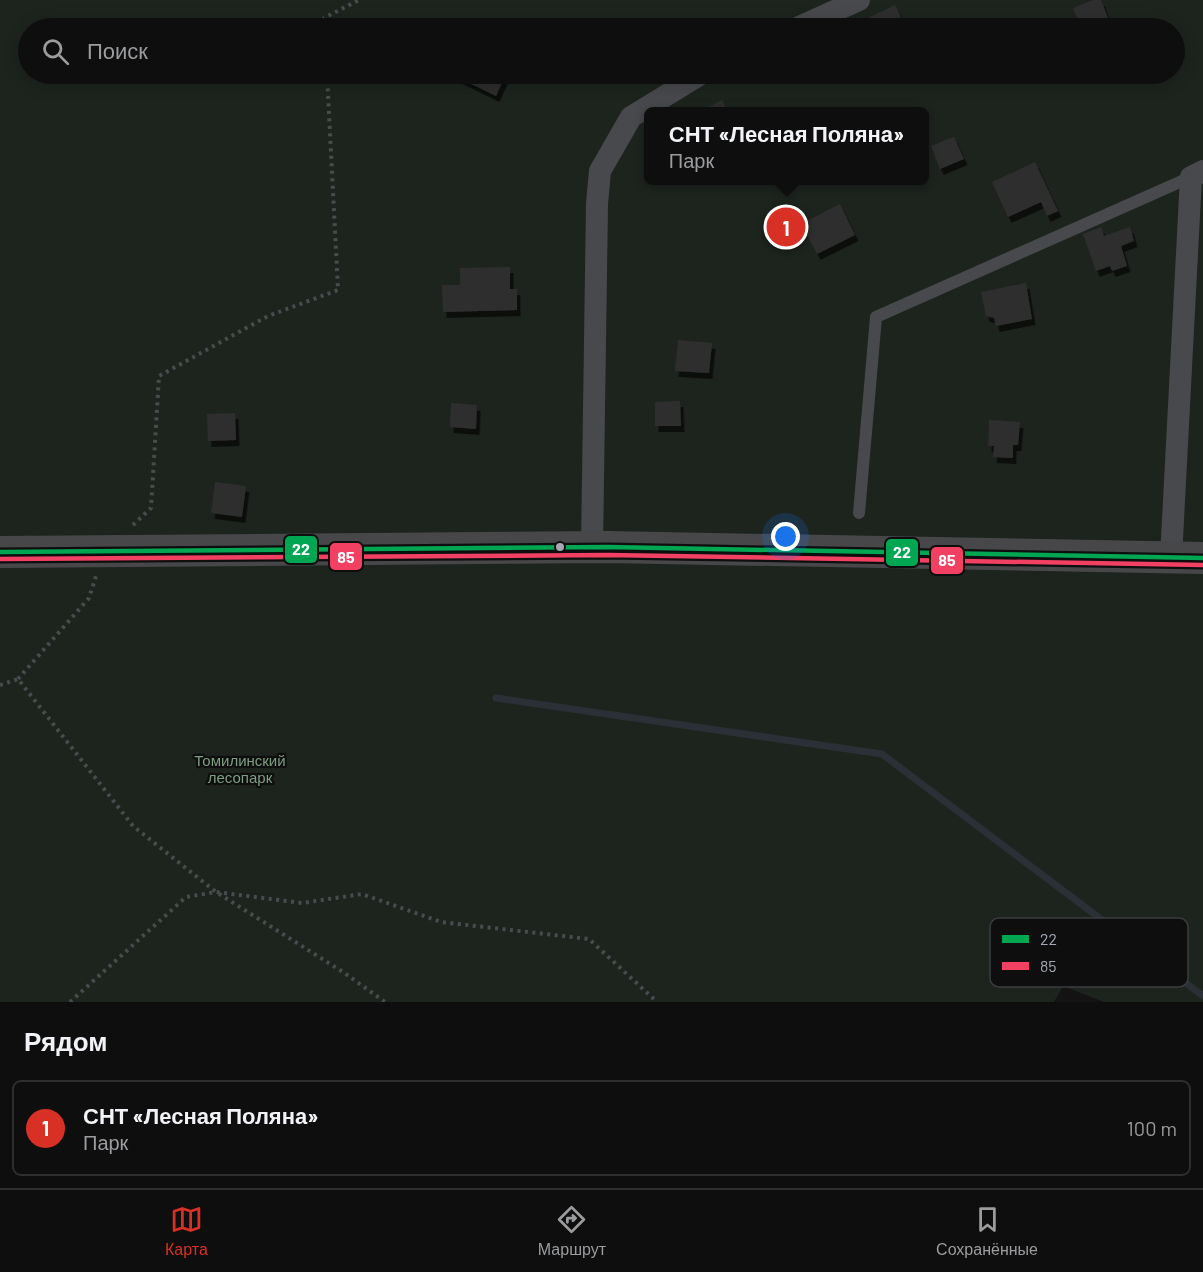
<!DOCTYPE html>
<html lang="ru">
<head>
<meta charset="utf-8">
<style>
  :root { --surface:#0e0e0f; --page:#1c1c1d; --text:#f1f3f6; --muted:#9b9c9e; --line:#2e2e2f; --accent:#d93025 }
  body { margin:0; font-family:Barlow,sans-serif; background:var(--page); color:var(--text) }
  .you { position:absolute; left:786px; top:537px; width:21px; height:21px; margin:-15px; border:4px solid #fff; border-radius:50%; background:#1a73e8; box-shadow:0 0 0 9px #1a73e833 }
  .badge { display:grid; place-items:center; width:39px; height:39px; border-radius:50%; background:var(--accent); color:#fff; font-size:20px; font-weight:700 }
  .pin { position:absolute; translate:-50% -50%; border:3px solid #fff; box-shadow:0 2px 6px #0006 }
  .popup { position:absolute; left:644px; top:107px; width:285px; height:78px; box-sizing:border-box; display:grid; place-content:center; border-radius:9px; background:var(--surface); filter:drop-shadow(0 2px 4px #0005); font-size:20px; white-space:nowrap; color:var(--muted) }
  .popup b { font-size:22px; color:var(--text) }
  .popup::after { content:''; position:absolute; left:50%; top:100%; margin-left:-12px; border:12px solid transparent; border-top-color:var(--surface) }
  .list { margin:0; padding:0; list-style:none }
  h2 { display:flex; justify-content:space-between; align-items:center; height:78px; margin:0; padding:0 24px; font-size:26px }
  h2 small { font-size:20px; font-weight:400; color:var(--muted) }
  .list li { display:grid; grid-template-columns:39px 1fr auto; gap:18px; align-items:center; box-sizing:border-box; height:96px; margin:0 12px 12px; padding:0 12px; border:2px solid var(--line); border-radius:9px }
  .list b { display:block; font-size:22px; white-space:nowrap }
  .list p { margin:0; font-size:20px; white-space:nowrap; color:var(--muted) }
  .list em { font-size:20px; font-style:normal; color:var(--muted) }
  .icon { flex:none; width:33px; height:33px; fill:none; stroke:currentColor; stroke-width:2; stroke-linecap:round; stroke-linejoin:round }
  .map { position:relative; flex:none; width:1203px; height:1002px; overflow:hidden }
  .search { position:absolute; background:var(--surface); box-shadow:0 3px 15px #0003; left:18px; right:18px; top:18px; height:66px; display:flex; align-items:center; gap:15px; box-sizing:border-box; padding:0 21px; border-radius:33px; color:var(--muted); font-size:22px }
  .sheet { height:186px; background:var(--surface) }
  nav { display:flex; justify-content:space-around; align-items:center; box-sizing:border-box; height:84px; border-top:2px solid var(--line); background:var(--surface); font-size:16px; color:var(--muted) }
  nav a { display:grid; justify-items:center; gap:3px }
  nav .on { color:var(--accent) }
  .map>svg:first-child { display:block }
  .green { fill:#1d241e; fill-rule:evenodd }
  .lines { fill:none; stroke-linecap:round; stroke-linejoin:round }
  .stream { stroke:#2a3036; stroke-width:7 }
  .building { fill:#2e2e2f; filter:url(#shadow) }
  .path { stroke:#494b4e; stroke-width:4; stroke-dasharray:3 4.5; stroke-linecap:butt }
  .service { stroke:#48494c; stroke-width:12 }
  .minor { stroke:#48494c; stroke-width:22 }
  .secondary { stroke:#47474a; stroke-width:32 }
  .bus-1-casing { stroke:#0e0e0f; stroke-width:9 }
  .bus-2-casing { stroke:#0e0e0f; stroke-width:9 }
  .bus-1 { stroke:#00a651; stroke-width:4.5 }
  .bus-2 { stroke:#f24062; stroke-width:4.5 }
  .bus-dot { fill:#a5a9b4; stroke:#0e0e0f; stroke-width:2 }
  .labels { text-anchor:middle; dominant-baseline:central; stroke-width:4.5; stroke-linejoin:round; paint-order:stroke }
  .park-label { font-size:15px; fill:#7d9e81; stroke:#0e0e0f }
  .key { fill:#0e0e0f; stroke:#3b3c41; stroke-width:1.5 }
  .key-label { font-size:16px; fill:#a5a9b4 }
  .line-badge { stroke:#0e0e0f; stroke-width:2 }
  .badge-label { font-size:16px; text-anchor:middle; font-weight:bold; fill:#fff }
</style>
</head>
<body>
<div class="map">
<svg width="1203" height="1002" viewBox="0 0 1203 1002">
  <defs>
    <filter id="shadow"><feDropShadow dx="3.5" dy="6" stdDeviation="0" flood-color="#0009"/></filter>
  </defs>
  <rect width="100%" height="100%" fill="#131314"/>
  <path class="green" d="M0 0H1203V1002H1104L1063 986 1054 1002H0ZM28 28H1174V74H28ZM648 112H924V180H648Z"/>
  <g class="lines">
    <polyline class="stream" points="496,698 882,754 1203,996"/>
  </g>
  <g class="building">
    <polygon points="1093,0 1101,0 1108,18 1081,28 1073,8"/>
    <polygon points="895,5 906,28 873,28 868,18"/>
    <polygon points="462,74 506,74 496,96 459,78"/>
    <polygon points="722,100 728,112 699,112"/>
    <polygon points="954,137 964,159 940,169 931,146"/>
    <polygon points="1035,162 1058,211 1047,216 1041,202 1008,217 992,182"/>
    <polygon points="840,204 855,235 817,254 801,224"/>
    <polygon points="1101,227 1104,236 1130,227 1134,241 1121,246 1127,266 1112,271 1110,266 1096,271 1083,234"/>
    <polygon points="510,267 510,289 517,289 517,310 443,312 442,285 460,285 460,268"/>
    <polygon points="1026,283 1032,319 996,326 994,318 986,316 981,292"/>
    <polygon points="678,340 712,343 709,373 675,371"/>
    <polygon points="680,401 681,426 655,426 655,402"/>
    <polygon points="451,403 477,405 476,429 450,427"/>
    <polygon points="235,413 236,440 208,441 207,414"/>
    <polygon points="989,420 1020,422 1018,445 1013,445 1013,458 993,457 994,446 988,446"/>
    <polygon points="215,482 246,486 242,517 211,513"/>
  </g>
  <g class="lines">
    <g class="path">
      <polyline points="324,28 324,18 359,0"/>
      <polyline points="133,525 151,508 159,376 268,316 338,290 327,74"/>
      <polyline points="18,679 89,598 96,576"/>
      <polyline points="0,685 18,679 133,826 216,892 343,972 385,1002"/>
      <polyline points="70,1002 186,897 216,892 302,903 362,894 441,922 589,939 657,1002"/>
    </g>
    <polyline class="service" points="859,513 876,317 1191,177"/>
    <g class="minor">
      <polyline points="797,28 859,0"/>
      <polyline points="592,547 597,204 600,171 631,117 701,74"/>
      <polyline points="1171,558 1191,177 1203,171"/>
    </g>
    <polyline class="secondary" points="0,552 608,547 1203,558"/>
    <g class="bus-1-casing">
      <polyline id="bus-1" points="0,552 608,547 1203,558"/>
    </g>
    <g class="bus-2-casing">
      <polyline id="bus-2" points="0,559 608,555 1203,565"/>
    </g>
    <use href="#bus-1" class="bus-1"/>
    <use href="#bus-2" class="bus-2"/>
  </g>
  <circle class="bus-dot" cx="560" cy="547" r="5"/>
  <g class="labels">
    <g class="park-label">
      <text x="240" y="760">Томилинский<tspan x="240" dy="17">лесопарк</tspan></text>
    </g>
  </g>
  <rect x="990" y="918" width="198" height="69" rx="9" class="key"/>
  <rect x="1002" y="935" width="27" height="8" fill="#00a651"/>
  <rect x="1002" y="962" width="27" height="8" fill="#f24062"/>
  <g class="key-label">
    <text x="1040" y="945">22</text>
    <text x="1040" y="972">85</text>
  </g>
  <g class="line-badge">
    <rect x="284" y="535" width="34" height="29" rx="6" fill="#00a651"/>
    <rect x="885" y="538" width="34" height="29" rx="6" fill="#00a651"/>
    <rect x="329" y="542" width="34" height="29" rx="6" fill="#f24062"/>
    <rect x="930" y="546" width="34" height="29" rx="6" fill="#f24062"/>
  </g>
  <g class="badge-label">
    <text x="301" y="555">22</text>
    <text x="902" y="558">22</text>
    <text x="346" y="563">85</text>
    <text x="947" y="566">85</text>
  </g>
</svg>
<div class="you"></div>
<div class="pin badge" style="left:786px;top:227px">1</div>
<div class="popup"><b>СНТ «Лесная Поляна»</b>Парк</div>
<div class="search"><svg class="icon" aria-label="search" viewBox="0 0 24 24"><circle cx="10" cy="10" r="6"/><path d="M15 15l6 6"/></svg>Поиск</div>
</div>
<section class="sheet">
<h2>Рядом<small></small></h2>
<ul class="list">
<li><span class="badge">1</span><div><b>СНТ «Лесная Поляна»</b><p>Парк</p></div><em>100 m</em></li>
</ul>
</section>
<nav>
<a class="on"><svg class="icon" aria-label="map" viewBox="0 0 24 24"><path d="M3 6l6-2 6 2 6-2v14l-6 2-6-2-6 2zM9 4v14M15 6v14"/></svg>Карта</a>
<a><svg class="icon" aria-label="directions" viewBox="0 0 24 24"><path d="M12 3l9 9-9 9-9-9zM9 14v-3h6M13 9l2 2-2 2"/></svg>Маршрут</a>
<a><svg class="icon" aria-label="saved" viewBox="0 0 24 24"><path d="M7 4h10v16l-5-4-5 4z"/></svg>Сохранённые</a>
</nav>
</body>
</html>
